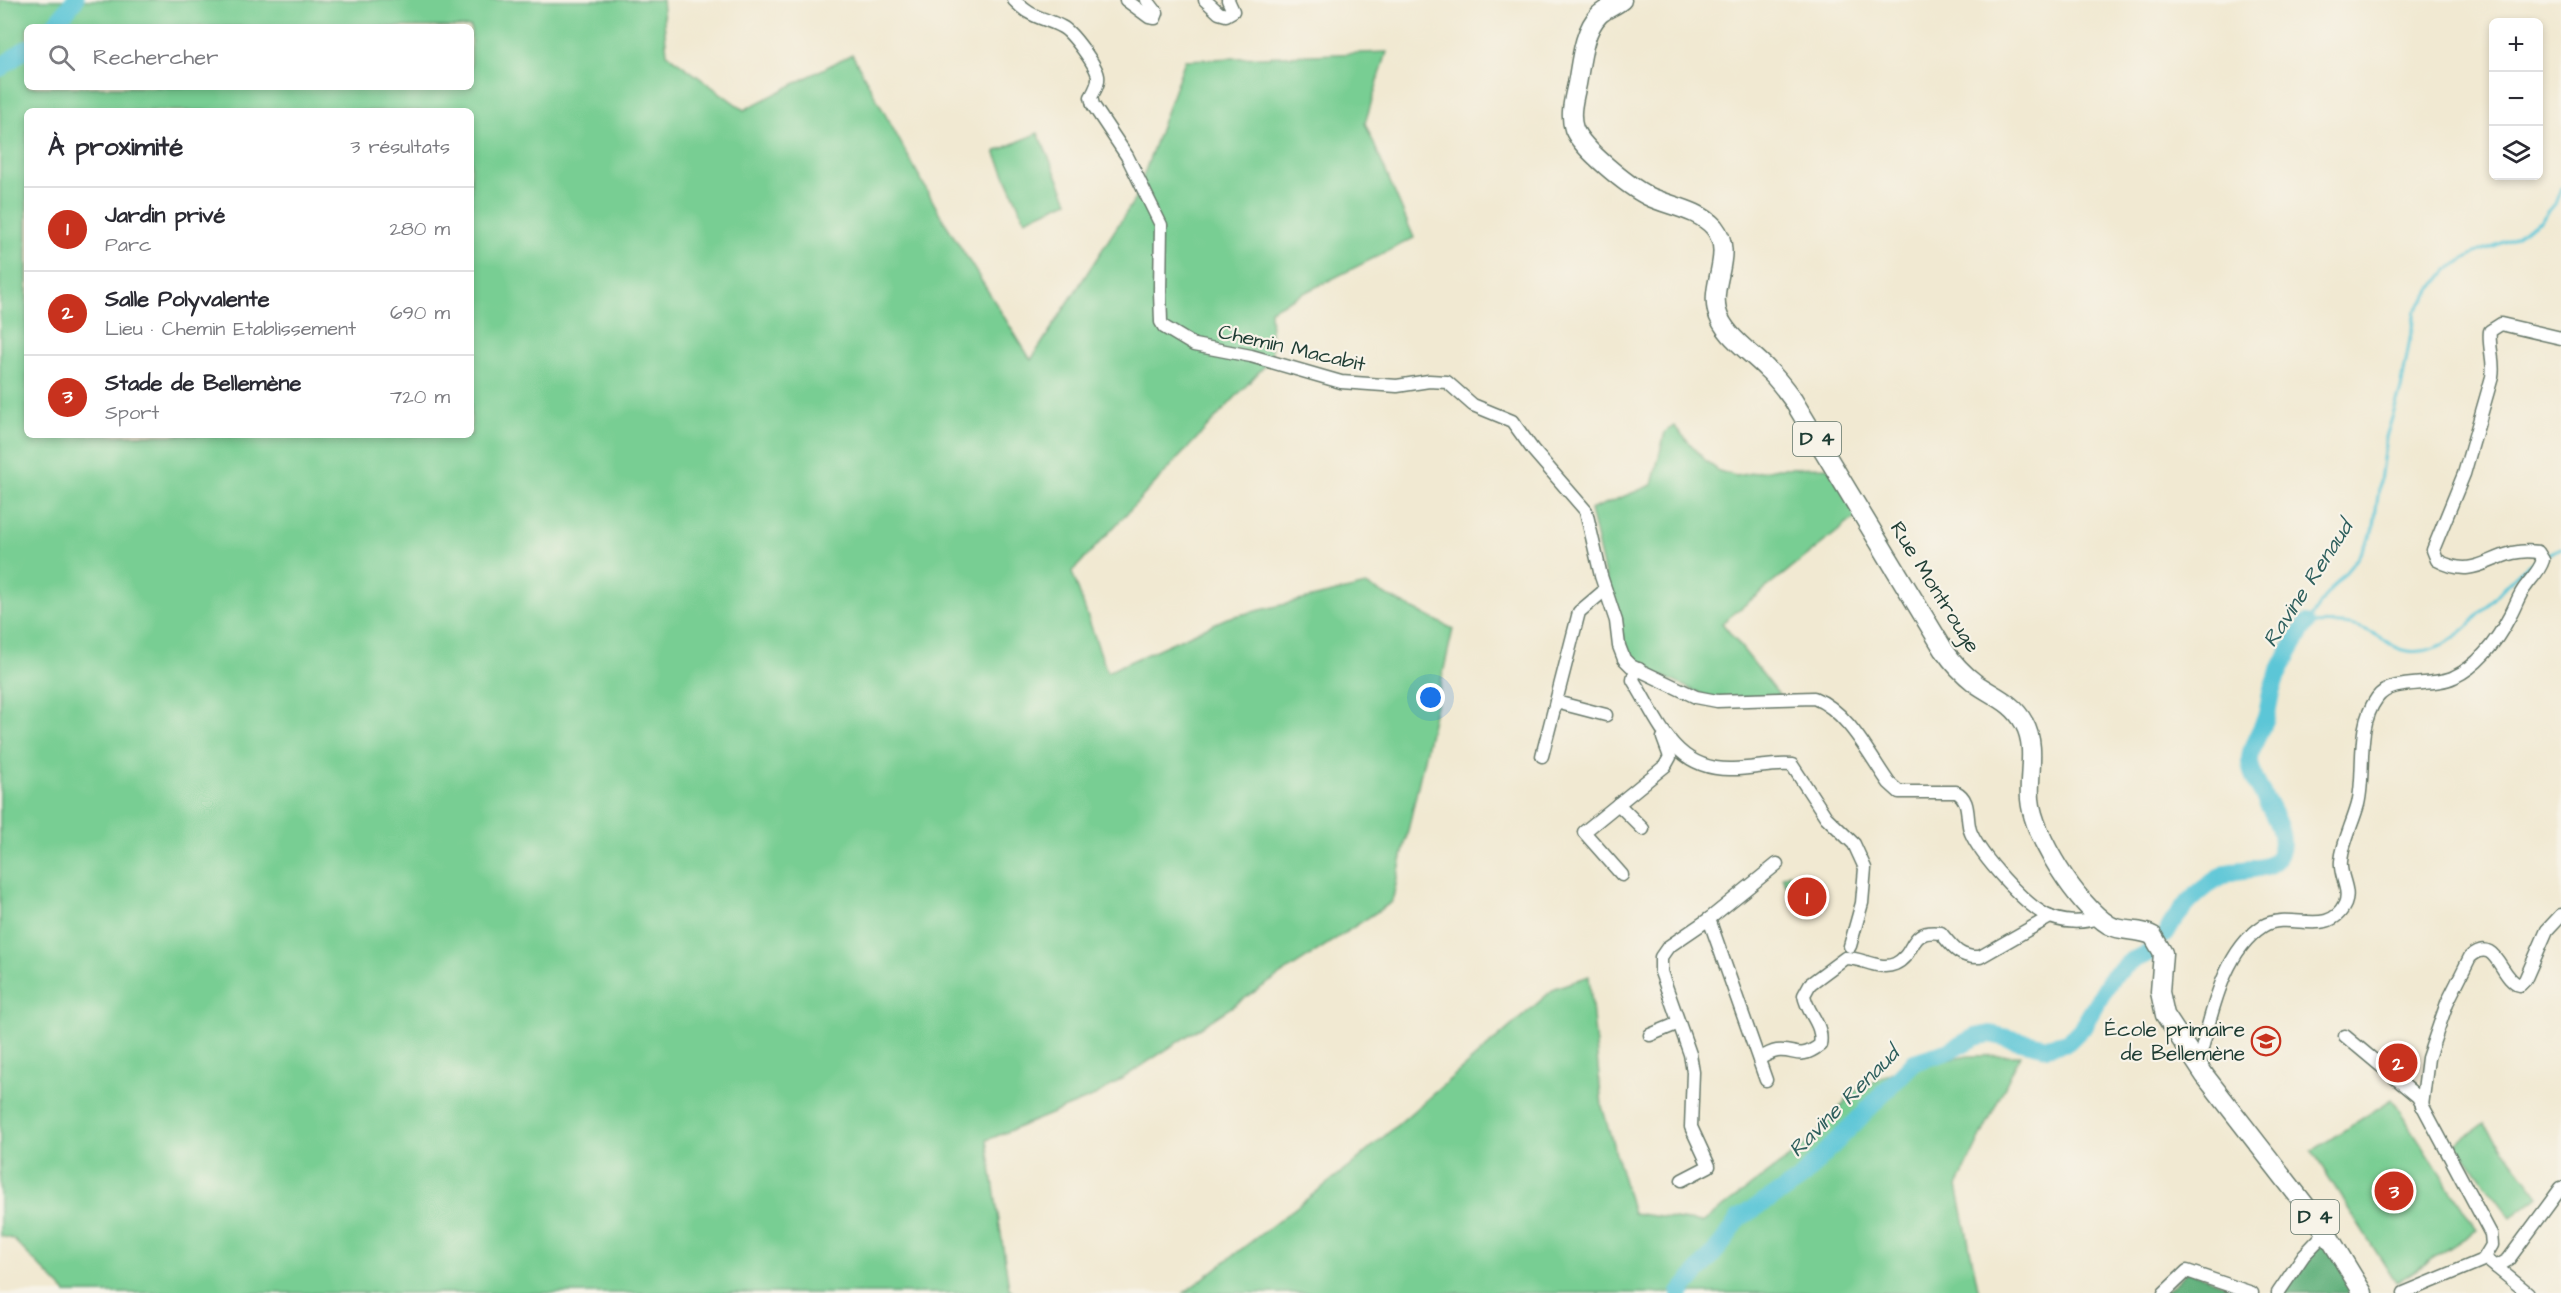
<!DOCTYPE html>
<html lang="fr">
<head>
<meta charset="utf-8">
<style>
  :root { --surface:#fff; --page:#f2f2f3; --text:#2b2b33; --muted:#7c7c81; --line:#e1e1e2; --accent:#c8321e }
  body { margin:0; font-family:"Architects Daughter",sans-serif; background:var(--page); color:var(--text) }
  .controls { position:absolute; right:18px; top:18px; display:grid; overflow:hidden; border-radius:9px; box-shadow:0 3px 9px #0003 }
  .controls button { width:54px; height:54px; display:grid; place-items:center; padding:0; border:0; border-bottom:2px solid var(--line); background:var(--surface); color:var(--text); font:30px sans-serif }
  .you { position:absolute; left:1431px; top:698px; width:21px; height:21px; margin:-15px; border:4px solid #fff; border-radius:50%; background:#1a73e8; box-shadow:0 0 0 9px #1a73e833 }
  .badge { display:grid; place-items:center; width:39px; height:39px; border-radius:50%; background:var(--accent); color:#fff; font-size:20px; font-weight:700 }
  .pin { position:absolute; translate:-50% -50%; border:3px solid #fff; box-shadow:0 2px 6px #0006 }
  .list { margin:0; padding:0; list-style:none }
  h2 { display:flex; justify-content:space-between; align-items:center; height:78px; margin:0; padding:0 24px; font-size:26px }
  h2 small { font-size:20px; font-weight:400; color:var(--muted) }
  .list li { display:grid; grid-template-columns:39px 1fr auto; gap:18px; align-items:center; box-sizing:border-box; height:84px; padding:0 24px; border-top:2px solid var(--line) }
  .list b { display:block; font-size:22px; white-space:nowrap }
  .list p { margin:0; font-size:20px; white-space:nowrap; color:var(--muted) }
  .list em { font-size:20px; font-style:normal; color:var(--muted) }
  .icon { flex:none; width:33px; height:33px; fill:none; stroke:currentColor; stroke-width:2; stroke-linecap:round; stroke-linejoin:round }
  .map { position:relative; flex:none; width:2561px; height:1293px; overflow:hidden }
  .search { position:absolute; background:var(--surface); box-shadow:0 3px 9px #0003; left:24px; top:24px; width:450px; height:66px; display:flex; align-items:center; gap:15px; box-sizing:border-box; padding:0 21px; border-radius:9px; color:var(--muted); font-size:22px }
  .panel { position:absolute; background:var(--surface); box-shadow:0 3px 9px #0003; left:24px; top:108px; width:450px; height:330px; border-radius:9px }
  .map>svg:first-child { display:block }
  .green { fill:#78ce93; stroke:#4c8664; stroke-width:1.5; fill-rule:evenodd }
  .forest { fill:#62b17d; stroke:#407758; stroke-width:1.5 }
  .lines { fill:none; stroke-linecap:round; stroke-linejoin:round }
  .stream { stroke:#5cc6d7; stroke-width:3 }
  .river { stroke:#5cc6d7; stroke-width:18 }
  .minor-casing { stroke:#68796b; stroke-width:15 }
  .primary-casing { stroke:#68796b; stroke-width:21 }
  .minor { stroke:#fff; stroke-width:12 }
  .primary { stroke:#fff; stroke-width:18 }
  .labels { text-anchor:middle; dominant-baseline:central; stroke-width:4.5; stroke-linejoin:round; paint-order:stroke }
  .shield { fill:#f7f3e8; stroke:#60746a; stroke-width:1.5 }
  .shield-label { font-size:20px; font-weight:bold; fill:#1f3d34 }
  .street-label { font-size:21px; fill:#1f3d34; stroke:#f7f3e8 }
  .poi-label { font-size:21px; fill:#1f3d34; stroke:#f7f3e8; text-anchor:end }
  .water-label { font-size:22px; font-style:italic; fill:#2e5f5d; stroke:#f7f3e8 }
</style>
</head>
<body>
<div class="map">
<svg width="2561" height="1293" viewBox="0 0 2561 1293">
  <rect width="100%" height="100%" fill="#f7f3e8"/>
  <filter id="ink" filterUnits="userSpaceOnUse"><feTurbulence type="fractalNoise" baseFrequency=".0167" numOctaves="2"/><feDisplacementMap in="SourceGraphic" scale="12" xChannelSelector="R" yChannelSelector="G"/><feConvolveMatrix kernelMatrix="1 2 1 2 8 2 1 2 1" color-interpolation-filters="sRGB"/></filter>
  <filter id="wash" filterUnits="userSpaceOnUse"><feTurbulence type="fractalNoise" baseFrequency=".008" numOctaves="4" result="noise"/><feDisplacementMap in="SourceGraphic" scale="24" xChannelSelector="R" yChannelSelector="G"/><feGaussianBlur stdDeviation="1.35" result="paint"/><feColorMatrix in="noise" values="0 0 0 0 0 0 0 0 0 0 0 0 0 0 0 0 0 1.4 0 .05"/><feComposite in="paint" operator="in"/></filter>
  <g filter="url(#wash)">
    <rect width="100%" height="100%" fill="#f1e9d2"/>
    <g class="green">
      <path d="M0 0H662L667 54 744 110 852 54 941 216 1031 360 1135 199 1185 60 1387 52 1365 123 1414 238 1270 310 1272 358 1072 572 1107 672 1227 618 1366 585 1453 629 1392 902 1097 1095 987 1140 1009 1288 1014 1293H66L13 1239 0 1236ZM27 27H471V87H27ZM27 111H471V435H27Z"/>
      <polygon points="1038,133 1068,201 1025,220 995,152"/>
      <polygon points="1674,426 1706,461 1719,471 1736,476 1778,468 1834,467 1862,512 1722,623 1780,696 1717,701 1624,659 1590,510 1652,485 1665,432"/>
      <polygon points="1789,873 1795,882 1820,882 1819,914 1803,914 1782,877"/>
      <polygon points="1589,976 1602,1106 1633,1213 1702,1223 1813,1139 1852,1093 1896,1070 1968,1056 2020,1055 1957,1186 1979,1293 1184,1293 1350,1166 1555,988"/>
      <polygon points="2392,1099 2477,1230 2396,1283 2312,1151"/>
      <polygon points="2484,1123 2539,1196 2511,1218 2456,1144"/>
    </g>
    <g class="forest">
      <polygon points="2326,1232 2363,1293 2278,1293"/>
      <polygon points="2187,1271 2252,1293 2164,1293"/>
    </g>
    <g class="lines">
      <g class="stream">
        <polyline points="2544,556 2561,548"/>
        <polyline points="2306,624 2327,594 2356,560 2373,532 2386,437 2401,389 2415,311 2447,270 2473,254 2512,239 2541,220 2555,204 2561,188"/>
        <path d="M2306 624C2331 623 2353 621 2376 635 2388 642 2395 649 2408 651 2462 659 2495 582 2538 559"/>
      </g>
      <g class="river">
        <polyline points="53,27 75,0"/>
        <polyline points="0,68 27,48"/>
        <path d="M2166 934C2178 910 2201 887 2226 874 2241 866 2270 874 2279 855 2293 827 2252 790 2250 762 2249 748 2260 733 2265 720 2269 710 2269 699 2272 689 2280 666 2293 644 2306 624"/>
        <polyline points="1680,1293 1725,1240 1739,1218 1797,1182 1914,1062 1949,1051 1975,1037 1990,1034 2047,1047 2068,1042 2082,1028 2112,977 2131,961 2149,953"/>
      </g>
    </g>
  </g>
  <g filter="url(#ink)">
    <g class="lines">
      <g class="minor-casing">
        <g id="minor">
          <path d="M1014 0C1032 19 1041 16 1062 27 1072 32 1096 65 1098 76 1099 84 1095 90 1091 97L1093 105 1127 156 1161 225 1160 291 1161 322 1164 327 1194 345 1251 356 1341 382 1397 386 1429 381 1447 382 1473 405 1512 421 1533 450 1586 511 1601 576 1616 621 1619 646 1624 659 1631 666 1696 697 1717 701 1814 698C1848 711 1869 755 1889 783L1899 792H1956C1972 800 1965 820 1971 833 1981 856 2024 904 2046 915 2062 923 2083 924 2100 917"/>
          <polyline points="1126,0 1149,17 1155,18 1157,13 1147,0"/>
          <polyline points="1205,0 1219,13 1226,15 1233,11 1228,0"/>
          <path d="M1639 669 1634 675 1633 680C1660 723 1674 771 1733 769 1753 769 1772 763 1792 765L1826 817 1854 844 1865 868 1862 903 1850 946"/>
          <polyline points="1556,702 1606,715"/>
          <polyline points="1542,756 1579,612 1605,590"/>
          <polyline points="1618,804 1643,829"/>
          <polyline points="1622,875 1584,832 1665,766 1670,757 1663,738"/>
          <polyline points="1709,919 1766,1080"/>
          <polyline points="1650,1035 1679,1023"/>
          <polyline points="2345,1036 2418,1097 2491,1234 2492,1245 2483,1260 2404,1293"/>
          <path d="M1759 1059C1764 1056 1771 1052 1777 1051 1796 1049 1799 1061 1820 1045 1824 1024 1807 1014 1804 995L1810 984 1845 958C1861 957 1879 971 1895 964 1917 954 1907 928 1941 933 1953 948 1960 958 1980 957L2050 917"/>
          <path d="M2198 1063C2211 1019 2221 953 2263 926 2289 910 2329 939 2345 904 2351 889 2339 876 2341 861 2343 841 2353 823 2358 804 2366 770 2355 728 2377 698 2392 677 2432 688 2454 677 2480 665 2498 639 2511 614 2516 605 2519 594 2526 586 2532 577 2539 572 2543 560L2538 552C2494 545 2481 584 2437 560L2433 550 2464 474 2492 377C2495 361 2488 347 2490 331L2501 324 2561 338"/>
          <path d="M2422 1106 2428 1058 2447 1003 2470 957C2497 933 2500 981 2520 985L2525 980 2547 930 2561 915"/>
          <polyline points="1682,1180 1709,1166 1691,1127 1693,1072 1690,1054 1661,972 1661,957 1668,947 1709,919 1777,864"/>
          <polyline points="2490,1262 2528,1293"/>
          <polyline points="2496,1267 2508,1260 2561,1188"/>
          <polyline points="2164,1293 2187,1271 2252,1293"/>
          <polyline points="2278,1293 2304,1255 2326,1232"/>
        </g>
      </g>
      <g class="primary-casing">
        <path id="primary" d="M1622 0C1615 6 1605 9 1599 15 1583 31 1581 63 1577 84 1574 98 1569 114 1574 129 1582 149 1628 186 1648 196 1668 206 1698 209 1714 227 1735 253 1710 282 1717 311 1723 335 1751 352 1767 369 1777 378 1785 389 1793 400L1944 650C1953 663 1962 673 1975 683 1993 696 2013 702 2024 723 2037 746 2028 774 2030 799 2033 836 2078 906 2109 925 2123 933 2140 928 2153 936L2163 953 2160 992 2165 1015 2205 1076 2326 1232 2363 1293"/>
      </g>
      <use href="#minor" class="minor"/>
      <use href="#primary" class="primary"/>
    </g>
  </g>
  <defs>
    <g id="school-ring" transform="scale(1.5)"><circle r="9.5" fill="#f7f3e8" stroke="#c8321e" stroke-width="1.5"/><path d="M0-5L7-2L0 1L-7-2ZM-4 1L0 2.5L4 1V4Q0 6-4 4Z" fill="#c8321e"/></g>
  </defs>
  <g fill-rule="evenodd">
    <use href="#school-ring" x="2266" y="1041"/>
  </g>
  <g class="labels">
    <g class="shield">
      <rect x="1793" y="422" width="48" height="34" rx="4.5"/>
      <rect x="2291" y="1200" width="48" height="34" rx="4.5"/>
    </g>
    <g class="shield-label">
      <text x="1817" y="439">D 4</text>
      <text x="2315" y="1217">D 4</text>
    </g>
    <g class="street-label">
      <text transform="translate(1292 348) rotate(13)">Chemin Macabit</text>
      <text transform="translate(1935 587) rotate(58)">Rue Montrouge</text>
    </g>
    <g class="poi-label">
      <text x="2245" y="1029">École primaire<tspan x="2245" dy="24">de Bellemène</tspan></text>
    </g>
    <g class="water-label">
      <text transform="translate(2308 584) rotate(-57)">Ravine Renaud</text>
      <text transform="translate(1844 1102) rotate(-45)">Ravine Renaud</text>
    </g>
  </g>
</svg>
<div class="controls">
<button>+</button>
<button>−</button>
<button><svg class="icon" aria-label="layers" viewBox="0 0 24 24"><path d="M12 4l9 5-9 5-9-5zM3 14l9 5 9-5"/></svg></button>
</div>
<div class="you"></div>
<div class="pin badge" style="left:1807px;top:897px">1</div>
<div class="pin badge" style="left:2398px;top:1063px">2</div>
<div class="pin badge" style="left:2394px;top:1191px">3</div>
<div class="search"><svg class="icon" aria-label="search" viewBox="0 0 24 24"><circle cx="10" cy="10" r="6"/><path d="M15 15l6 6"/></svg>Rechercher</div>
<section class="panel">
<h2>À proximité<small>3 résultats</small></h2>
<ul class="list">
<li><span class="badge">1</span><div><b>Jardin privé</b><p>Parc</p></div><em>280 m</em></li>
<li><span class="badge">2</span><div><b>Salle Polyvalente</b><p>Lieu · Chemin Etablissement</p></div><em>690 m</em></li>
<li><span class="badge">3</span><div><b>Stade de Bellemène</b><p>Sport</p></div><em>720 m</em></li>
</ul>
</section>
</div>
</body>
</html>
